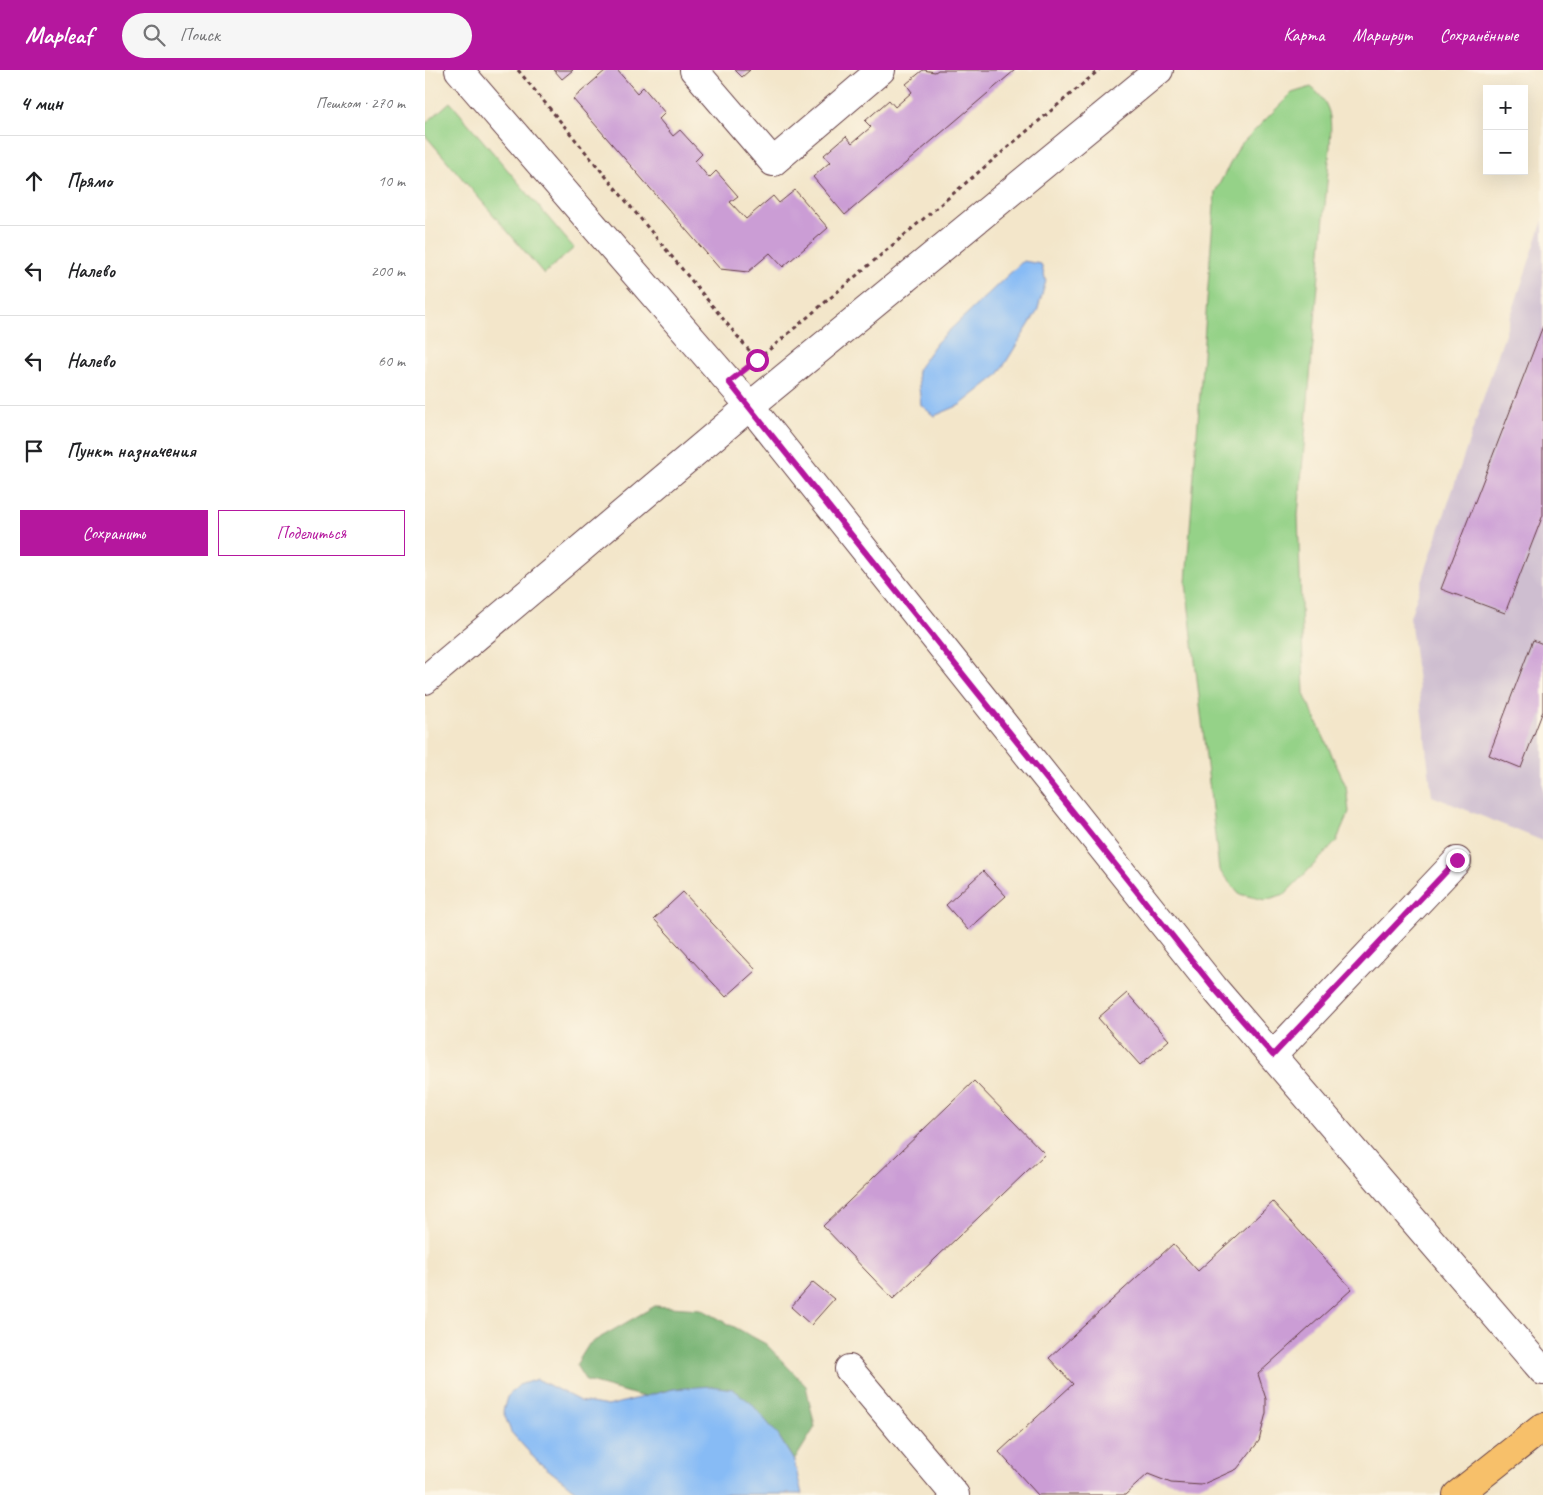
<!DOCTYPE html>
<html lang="ru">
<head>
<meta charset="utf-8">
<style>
  :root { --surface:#fff; --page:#f6f6f6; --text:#202124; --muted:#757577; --line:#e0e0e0; --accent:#b5179e }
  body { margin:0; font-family:Caveat,sans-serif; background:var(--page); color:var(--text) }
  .controls { position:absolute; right:15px; top:15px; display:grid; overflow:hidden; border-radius:0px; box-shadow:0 5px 20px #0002 }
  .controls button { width:45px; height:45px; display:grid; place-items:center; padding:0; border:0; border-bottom:1px solid var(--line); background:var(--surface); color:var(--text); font:25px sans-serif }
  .stop { position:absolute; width:15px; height:15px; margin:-11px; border:4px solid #b5179e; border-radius:50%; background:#fff }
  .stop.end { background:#b5179e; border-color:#fff; box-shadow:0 1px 5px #0008 }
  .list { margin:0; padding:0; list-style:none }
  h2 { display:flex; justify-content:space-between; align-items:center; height:65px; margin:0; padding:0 20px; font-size:21px }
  h2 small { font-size:16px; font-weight:400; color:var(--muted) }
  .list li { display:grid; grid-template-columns:32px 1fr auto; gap:15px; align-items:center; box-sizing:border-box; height:90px; padding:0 20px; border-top:1px solid var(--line) }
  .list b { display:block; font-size:19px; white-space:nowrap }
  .list em { font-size:16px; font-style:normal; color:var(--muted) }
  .actions { display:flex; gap:10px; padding:15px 20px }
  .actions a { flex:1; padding:11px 0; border:1px solid var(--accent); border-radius:0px; text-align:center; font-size:18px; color:var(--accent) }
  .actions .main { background:var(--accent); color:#fff }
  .icon { flex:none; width:28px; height:28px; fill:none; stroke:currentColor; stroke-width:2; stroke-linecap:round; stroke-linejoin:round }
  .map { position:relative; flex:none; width:1118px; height:1425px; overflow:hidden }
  header { display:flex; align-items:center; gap:30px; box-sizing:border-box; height:70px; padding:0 25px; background:var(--accent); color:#fff }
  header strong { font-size:24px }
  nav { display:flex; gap:28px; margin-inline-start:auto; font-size:18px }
  .search { width:350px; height:45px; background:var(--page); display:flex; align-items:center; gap:12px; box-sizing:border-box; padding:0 18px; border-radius:28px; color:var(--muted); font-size:19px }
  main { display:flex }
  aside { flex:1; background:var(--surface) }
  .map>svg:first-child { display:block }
  .industrial { fill:#cebed0 }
  .green { fill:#95d288; stroke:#70785a }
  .forest { fill:#78b474; stroke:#616a50 }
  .water { fill:#87bbf5; stroke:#686d90 }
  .building { fill:#cb9dd5 }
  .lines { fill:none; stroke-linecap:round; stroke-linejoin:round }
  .minor-casing { stroke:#633d43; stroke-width:30 }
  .major-casing { stroke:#633d43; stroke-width:30 }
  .path { stroke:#633d43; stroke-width:3; stroke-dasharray:4 4; stroke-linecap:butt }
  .minor { stroke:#fff; stroke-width:28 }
  .major { stroke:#f7c06b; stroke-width:28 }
  .route { stroke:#b5179e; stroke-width:6 }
</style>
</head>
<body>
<header>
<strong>Mapleaf</strong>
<div class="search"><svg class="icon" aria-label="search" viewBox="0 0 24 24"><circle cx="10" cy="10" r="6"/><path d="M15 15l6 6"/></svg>Поиск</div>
<nav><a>Карта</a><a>Маршрут</a><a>Сохранённые</a></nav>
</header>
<main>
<aside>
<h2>4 мин<small>Пешком · 270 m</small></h2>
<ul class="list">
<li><svg class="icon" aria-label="ahead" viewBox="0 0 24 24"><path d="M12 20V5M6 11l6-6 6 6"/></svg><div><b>Прямо</b></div><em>10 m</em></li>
<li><svg class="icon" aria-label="left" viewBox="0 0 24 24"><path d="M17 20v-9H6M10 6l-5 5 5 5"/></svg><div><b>Налево</b></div><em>200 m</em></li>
<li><svg class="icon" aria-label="left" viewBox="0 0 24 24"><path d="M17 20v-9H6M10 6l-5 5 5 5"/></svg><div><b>Налево</b></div><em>60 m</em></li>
<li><svg class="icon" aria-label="arrive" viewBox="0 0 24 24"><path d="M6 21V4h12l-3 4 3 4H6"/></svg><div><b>Пункт назначения</b></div></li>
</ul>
<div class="actions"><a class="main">Сохранить</a><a>Поделиться</a></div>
</aside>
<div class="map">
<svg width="1118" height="1425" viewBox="0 0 1118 1425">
  <rect width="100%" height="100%" fill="#fcf5e5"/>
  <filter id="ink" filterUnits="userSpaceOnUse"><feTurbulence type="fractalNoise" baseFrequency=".02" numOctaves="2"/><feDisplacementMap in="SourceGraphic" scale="10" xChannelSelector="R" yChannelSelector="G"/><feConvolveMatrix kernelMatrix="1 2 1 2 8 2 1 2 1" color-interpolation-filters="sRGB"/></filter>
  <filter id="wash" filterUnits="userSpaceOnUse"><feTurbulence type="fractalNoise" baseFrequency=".0096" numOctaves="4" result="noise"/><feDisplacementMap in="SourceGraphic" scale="20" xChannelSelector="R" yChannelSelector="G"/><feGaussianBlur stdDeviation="1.12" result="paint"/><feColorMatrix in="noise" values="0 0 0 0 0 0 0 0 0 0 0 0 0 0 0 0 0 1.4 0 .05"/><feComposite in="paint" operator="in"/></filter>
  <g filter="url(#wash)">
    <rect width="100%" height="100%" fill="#f3e6ca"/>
    <polygon class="industrial" points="1118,150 1118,771 1007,726 985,547"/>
    <g class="green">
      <path d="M886 17C909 36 906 51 905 78L873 445 879 624 921 716 924 742 911 772 860 824 840 830 814 824 794 800 761 513 790 122 815 75 867 23Z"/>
      <polygon points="25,32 149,178 119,204 0,65 0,54"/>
    </g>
    <polygon class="forest" points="230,1236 276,1239 341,1274 381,1316 390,1357 369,1391 353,1365 248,1319 219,1327 161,1311 151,1295 164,1274"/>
    <g class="water">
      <polygon points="598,191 616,194 621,211 612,242 573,305 535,335 509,346 496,335 492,300 512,272"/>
      <polygon points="112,1309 155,1331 183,1336 248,1319 285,1316 308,1319 326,1333 353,1365 369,1391 377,1424 156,1425 111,1390 86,1362 78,1341 82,1327 94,1315"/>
    </g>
    <g id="blocks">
      <g class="building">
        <polygon points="129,0 148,0 137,9"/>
        <polygon points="181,0 192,0 212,23 218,17 240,43 234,49 248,66 255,60 277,84 270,91 284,108 291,101 313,126 305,132 321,149 348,126 354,133 370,120 403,158 358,197 345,183 323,202 295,199 148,29"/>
        <polygon points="310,0 325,0 317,7"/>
        <polygon points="498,0 510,2 513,0 590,0 420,145 388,107 405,92 399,85 421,66 427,73 446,57 440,51 464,30 470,37 487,22 481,14"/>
        <polygon points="1118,256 1118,445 1080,543 1016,519"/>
        <polygon points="1108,570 1118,574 1118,641 1096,698 1064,685"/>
        <polygon points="558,801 581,826 543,860 521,835"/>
        <polygon points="258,822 331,900 301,927 229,849"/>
        <polygon points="702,923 744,970 715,995 673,948"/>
        <polygon points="549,1011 620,1084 468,1229 398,1156"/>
        <polygon points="848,1132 927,1219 833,1304 841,1329 841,1343 834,1371 812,1399 776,1415 746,1413 723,1404 700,1425 613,1425 574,1382 648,1314 624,1288 748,1174 773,1201"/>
        <polygon points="388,1212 409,1229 386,1255 366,1237"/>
      </g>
    </g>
  </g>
  <g filter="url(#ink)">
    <use href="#blocks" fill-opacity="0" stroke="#633d43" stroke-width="1"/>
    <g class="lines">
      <g class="minor-casing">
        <g id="minor">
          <polyline points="34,0 325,336 789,918 1118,1301"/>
          <polyline points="269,0 348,92 456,0"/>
          <polyline points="0,610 325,336 734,0"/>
          <polyline points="848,985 1032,791"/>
          <polyline points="424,1299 530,1425"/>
        </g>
      </g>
      <g class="major-casing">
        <polyline id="major" points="1032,1425 1118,1357"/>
      </g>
      <g class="path">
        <polyline points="93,0 332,290 326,295"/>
        <polyline points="332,290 674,0"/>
      </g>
      <use href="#minor" class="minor"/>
      <use href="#major" class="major"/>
    </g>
  </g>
  <g class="lines" filter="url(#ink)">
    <polyline class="route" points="332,290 304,312 789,918 848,985 1032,790"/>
  </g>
</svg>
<div class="controls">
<button>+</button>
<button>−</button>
</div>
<div class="stop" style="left:332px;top:290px"></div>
<div class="stop end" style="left:1032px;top:790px"></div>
</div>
</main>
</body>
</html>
